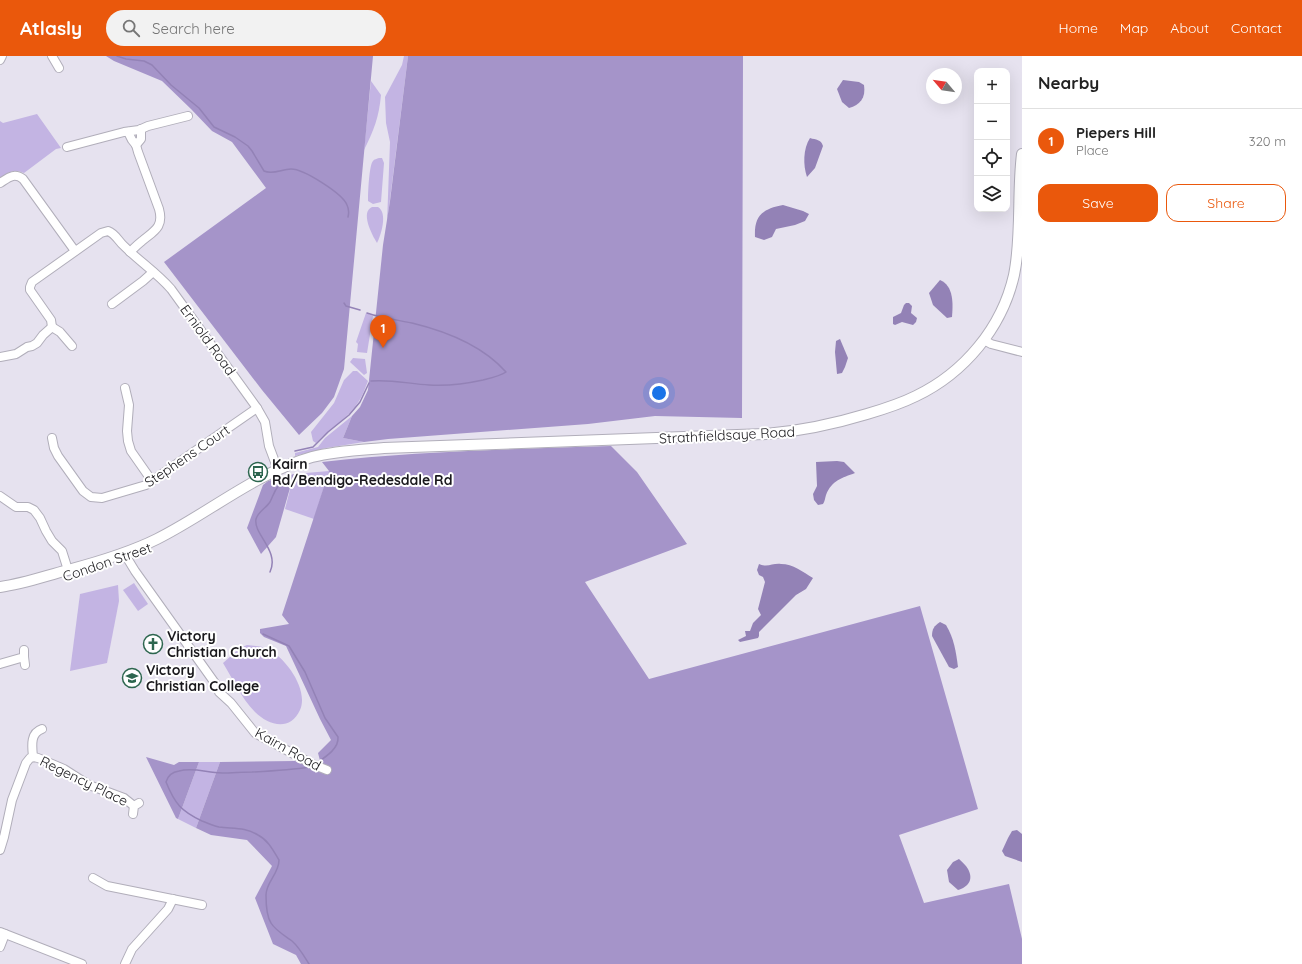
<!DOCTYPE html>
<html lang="en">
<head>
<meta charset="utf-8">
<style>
  :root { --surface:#fff; --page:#f2f2f2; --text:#222; --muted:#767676; --line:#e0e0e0; --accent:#ea580c }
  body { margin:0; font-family:Quicksand,sans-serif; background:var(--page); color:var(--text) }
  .controls { position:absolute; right:12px; top:12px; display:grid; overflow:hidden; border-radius:8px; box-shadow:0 4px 16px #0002 }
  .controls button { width:36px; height:36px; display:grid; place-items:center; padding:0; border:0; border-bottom:1px solid var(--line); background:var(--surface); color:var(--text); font:20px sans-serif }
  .compass { position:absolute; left:926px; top:12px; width:36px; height:36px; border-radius:50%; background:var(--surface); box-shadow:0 4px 16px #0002; rotate:299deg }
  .you { position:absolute; left:659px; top:337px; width:14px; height:14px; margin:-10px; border:3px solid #fff; border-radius:50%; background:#1a73e8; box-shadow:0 0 0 6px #1a73e833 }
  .badge { display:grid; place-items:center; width:26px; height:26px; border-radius:50%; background:var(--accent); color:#fff; font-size:13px; font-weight:700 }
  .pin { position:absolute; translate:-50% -33px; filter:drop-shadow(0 1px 2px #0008) }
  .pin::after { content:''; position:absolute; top:21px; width:14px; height:12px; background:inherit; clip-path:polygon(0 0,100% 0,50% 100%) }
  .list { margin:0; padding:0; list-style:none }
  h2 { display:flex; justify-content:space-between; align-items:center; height:52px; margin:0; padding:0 16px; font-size:17px }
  h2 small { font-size:13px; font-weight:400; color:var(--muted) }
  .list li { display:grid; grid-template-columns:26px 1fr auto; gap:12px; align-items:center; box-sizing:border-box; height:64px; padding:0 16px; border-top:1px solid var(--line) }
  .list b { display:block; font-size:15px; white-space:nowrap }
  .list p { margin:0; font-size:13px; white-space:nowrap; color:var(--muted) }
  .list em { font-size:13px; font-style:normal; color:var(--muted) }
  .actions { display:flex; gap:8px; padding:12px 16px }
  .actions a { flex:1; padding:9px 0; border:1px solid var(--accent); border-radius:12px; text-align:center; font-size:14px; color:var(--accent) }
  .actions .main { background:var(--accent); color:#fff }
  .icon { flex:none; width:22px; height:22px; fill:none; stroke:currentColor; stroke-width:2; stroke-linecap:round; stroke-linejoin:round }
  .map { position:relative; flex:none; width:1022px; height:908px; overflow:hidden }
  header { display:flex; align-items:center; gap:24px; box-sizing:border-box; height:56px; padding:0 20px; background:var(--accent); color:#fff }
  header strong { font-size:19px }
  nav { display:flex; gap:22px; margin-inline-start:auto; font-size:14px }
  .search { width:280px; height:36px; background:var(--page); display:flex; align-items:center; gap:10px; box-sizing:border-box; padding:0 14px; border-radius:22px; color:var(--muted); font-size:15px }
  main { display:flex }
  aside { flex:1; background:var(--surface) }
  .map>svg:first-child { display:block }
  .green { fill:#c3b4e3 }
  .forest { fill:#a594c9 }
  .water { fill:#9382b6 }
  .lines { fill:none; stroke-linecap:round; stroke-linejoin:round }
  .stream { stroke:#9382b6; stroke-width:1.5 }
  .minor-casing { stroke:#b1aeba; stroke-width:10 }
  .major-casing { stroke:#b1aeba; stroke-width:12 }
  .minor { stroke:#fff; stroke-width:8 }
  .major { stroke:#fff; stroke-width:10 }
  .labels { text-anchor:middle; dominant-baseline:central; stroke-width:4; stroke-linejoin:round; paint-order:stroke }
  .street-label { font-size:14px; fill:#19181c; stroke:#fff }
  .poi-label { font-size:14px; font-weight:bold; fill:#19181c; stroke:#fff; text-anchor:start }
</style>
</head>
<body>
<header>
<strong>Atlasly</strong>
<div class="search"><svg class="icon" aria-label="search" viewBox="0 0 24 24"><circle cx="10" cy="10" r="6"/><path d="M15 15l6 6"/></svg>Search here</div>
<nav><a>Home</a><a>Map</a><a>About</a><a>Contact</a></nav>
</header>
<main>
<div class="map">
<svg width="1022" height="908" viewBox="0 0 1022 908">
  <rect width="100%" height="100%" fill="#e6e2ef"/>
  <g class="green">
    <polygon points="404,0 408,0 387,167 390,86 386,67 385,41 402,9"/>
    <path d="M371 25 381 39C379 61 374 74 364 94Z"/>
    <path d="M37 58 61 92 56 93 24 117C14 112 8 117 0 122V65L3 67Z"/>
    <path d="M379 102H382L384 107 381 146 373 148 368 145C368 138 369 109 373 105 374 103 377 103 379 102Z"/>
    <path d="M372 151H378C388 157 381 179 377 187 372 179 360 156 372 151Z"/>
    <polygon points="366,257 373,260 367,297 357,296 358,288 356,286"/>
    <polygon points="353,302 365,303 367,317 364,319 350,306"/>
    <path d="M353 315H357L368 325C365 332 363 339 359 345 349 362 329 373 316 387L313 385 311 376 334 347 344 324Z"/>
    <polygon points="352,360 343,382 364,386 326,392 295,400 295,397 318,391 325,382"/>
    <polygon points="329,415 314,463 285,453 294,418"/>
    <polygon points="134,527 148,548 138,555 123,534"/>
    <polygon points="118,529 119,545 107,607 70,615 80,538"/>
    <path d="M247 589C254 590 262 590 268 593 286 602 309 634 300 654 290 676 268 669 255 656 241 642 233 623 223 607L240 592Z"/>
    <polygon points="199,706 220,706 196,772 178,763"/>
  </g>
  <g class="forest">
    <polygon points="106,0 373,0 344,313 334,341 322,357 299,379 262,334 164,206 266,132 232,86 212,75 191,53 162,25 114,5"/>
    <polygon points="408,0 743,0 742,362 655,360 588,368 388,383 364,386 343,382 352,360 360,351 368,334 383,189 390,145"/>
    <path d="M611 390 637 416 687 488 585 526 649 623 920 550 978 753 899 779 924 847 1009 828 1022 883V908H301L296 899 273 888 255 842 272 810 247 784 211 779 196 772 220 706 295 705 316 713 322 712 318 697 331 684 320 663 286 590 264 581 260 577V573L289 568 282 559 329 415 322 406C417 395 515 393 611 390Z"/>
    <polygon points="294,418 276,481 261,498 247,472 263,429 268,425"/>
    <polygon points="146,701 174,709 179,706 199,706 178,763 176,762"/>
  </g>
  <g class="water">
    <path d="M843 24 859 26 864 29C866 42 860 49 849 52L842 46 837 33Z"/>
    <path d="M810 82C816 84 821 83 823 90L815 112 807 121C803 109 803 93 810 82Z"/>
    <path d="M783 149 803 155 809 158 805 165 795 169 776 173 772 181 764 184 755 181C754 160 762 153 783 149Z"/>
    <path d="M940 224C954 230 953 248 952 261L947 262 933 249 929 237Z"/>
    <polygon points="906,247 909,247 912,250 911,257 917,262 916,266 913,269 902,266 895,269 893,268 893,261 901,257 904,249"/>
    <polygon points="840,283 848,302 845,311 842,317 837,318 835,296 836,285"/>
    <path d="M837 405 844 406 855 417C842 422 832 424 826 439 825 442 825 445 823 448L818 449 814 444 813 438 817 430 816 406Z"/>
    <path d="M759 508C768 512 772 507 781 508 793 508 803 516 813 522L806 533 796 539 759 576V580L758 582 740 586 738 584 746 580 745 575H750L753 567 761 559 758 553 765 526 763 521 759 519 757 514Z"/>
    <path d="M940 566 946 569C954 582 956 596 958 611L954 613 949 611 932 580C932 573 934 570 940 566Z"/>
    <polygon points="1017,774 1022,778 1022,806 1005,800 1002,795 1008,782 1012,775"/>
    <path d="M959 803C962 806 966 809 968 813 974 824 968 831 958 834L949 826 947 814 953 806Z"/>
  </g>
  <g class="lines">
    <g class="stream">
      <path d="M117 0 126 3 144 5 152 9 171 29 199 52 214 71 235 81 248 90 252 95 264 115C273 119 282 113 291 113 304 113 343 138 347 149 349 153 349 157 348 161"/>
      <polyline points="344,247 346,250 360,254"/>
      <path d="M367 257C382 262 397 264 412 267 445 275 483 290 506 316 500 320 491 322 483 324 465 328 447 330 429 329 410 328 390 323 371 325"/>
      <polyline points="295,395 313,391 328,376 349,359 360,346 369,327"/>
      <path d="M270 516C280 495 253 478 256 463 258 456 266 452 270 446 273 440 274 435 279 429"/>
      <path d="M263 578 289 590 305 616 325 662 338 681C339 692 327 700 318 706"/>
      <path d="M309 908C304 900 299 891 292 885 285 880 275 874 271 867 267 861 266 846 266 839 266 826 279 818 279 804 273 794 268 784 258 779 245 771 233 773 219 771 213 770 208 767 202 765 181 755 175 748 166 726 168 719 172 716 179 715 194 711 207 717 222 717 232 717 242 716 252 716 272 715 291 714 310 711"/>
    </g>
    <g class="minor-casing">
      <g id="minor">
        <polyline points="52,0 59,12"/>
        <polyline points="0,4 2,0"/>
        <path d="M128 76 132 84 136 89 138 96 159 153C164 171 154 175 142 185 138 188 134 192 130 196"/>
        <polyline points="136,89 141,83 141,73"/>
        <polyline points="67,91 124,76 139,74 148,70 188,60"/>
        <path d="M0 127C8 122 14 116 23 123L75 195"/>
        <polyline points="112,248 143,225 153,216"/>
        <path d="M52 271 51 264 30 234V231L32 226 101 177 108 175C116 178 118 185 124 190 139 205 157 217 171 233L257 352 265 366 269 390 278 414"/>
        <polyline points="52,271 60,276 72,290"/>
        <polyline points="984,284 991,288 1022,296"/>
        <polyline points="0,301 16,298 27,291 32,290 37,287 43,279 52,271"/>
        <polyline points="125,332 129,349 127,375 128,385 131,395 152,425"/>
        <polyline points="52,382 54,392 58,400 83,435 91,441 102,442 146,429 257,352"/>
        <polyline points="0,440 16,451 28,451 34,454 40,462 46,475 52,485 62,495 68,514"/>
        <polyline points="124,497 135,515 217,630 219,636 231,647 255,677 312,708 327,714"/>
        <polyline points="24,601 25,609"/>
        <polyline points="0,608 24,601 24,594"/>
        <path d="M33 701C32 690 30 677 42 673"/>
        <polyline points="133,758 134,750 139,747"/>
        <polyline points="0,794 4,781 12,744 26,707 30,702 34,701 38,702 64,713 89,729 124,742 134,750"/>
        <polyline points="93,822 107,830 202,849"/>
        <polyline points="0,876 82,908"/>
        <polyline points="0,891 5,878"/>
        <polyline points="125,908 132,893 168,853 173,843"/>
      </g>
    </g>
    <g class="major-casing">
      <path id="major" d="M0 531C23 528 45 520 68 514 98 506 129 497 157 483 209 457 255 417 312 401 335 395 360 394 384 392L766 378C801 375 834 368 867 358 884 353 900 348 916 340 964 317 1002 272 1014 219 1022 180 1017 138 1022 98"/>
    </g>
    <use href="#minor" class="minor"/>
    <use href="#major" class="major"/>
  </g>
  <defs>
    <g id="bus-ring" transform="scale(1)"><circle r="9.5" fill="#fff" stroke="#2d664f" stroke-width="1.5"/><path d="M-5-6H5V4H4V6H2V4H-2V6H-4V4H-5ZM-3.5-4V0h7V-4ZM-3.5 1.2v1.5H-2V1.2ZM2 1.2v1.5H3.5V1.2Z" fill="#2d664f"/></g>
    <g id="church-ring" transform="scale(1)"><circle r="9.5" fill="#fff" stroke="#2d664f" stroke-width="1.5"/><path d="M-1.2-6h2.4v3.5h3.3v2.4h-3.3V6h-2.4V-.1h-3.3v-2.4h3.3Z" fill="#2d664f"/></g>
    <g id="school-ring" transform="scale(1)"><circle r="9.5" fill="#fff" stroke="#2d664f" stroke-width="1.5"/><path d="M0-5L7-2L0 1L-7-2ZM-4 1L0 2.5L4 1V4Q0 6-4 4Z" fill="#2d664f"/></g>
  </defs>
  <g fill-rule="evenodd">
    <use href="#bus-ring" x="258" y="416"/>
    <use href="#church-ring" x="153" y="588"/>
    <use href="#school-ring" x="132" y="622"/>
  </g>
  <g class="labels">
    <g class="street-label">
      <text transform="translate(208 284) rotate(54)">Erniold Road</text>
      <text transform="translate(727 379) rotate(-3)">Strathfieldsaye Road</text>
      <text transform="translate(187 400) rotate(-34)">Stephens Court</text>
      <text transform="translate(107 506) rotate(-19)">Condon Street</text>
      <text transform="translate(288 693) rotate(29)">Kairn Road</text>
      <text transform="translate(84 725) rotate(26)">Regency Place</text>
    </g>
    <g class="poi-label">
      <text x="272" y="408">Kairn<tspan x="272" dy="16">Rd/Bendigo-Redesdale Rd</tspan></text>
      <text x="167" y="580">Victory<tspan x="167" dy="16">Christian Church</tspan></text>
      <text x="146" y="614">Victory<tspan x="146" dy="16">Christian College</tspan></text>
    </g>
  </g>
</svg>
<div class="controls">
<button>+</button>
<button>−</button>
<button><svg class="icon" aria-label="locate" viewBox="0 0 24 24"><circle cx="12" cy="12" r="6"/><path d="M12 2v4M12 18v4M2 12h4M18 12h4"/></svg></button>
<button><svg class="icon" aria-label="layers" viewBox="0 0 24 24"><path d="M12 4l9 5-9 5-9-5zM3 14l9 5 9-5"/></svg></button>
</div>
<svg class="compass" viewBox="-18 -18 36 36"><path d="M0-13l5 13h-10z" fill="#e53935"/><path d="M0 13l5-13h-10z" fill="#767676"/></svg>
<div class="you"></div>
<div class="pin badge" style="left:383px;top:292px">1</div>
</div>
<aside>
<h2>Nearby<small></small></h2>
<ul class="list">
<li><span class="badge">1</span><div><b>Piepers Hill</b><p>Place</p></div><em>320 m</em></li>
</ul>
<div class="actions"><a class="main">Save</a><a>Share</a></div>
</aside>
</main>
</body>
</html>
